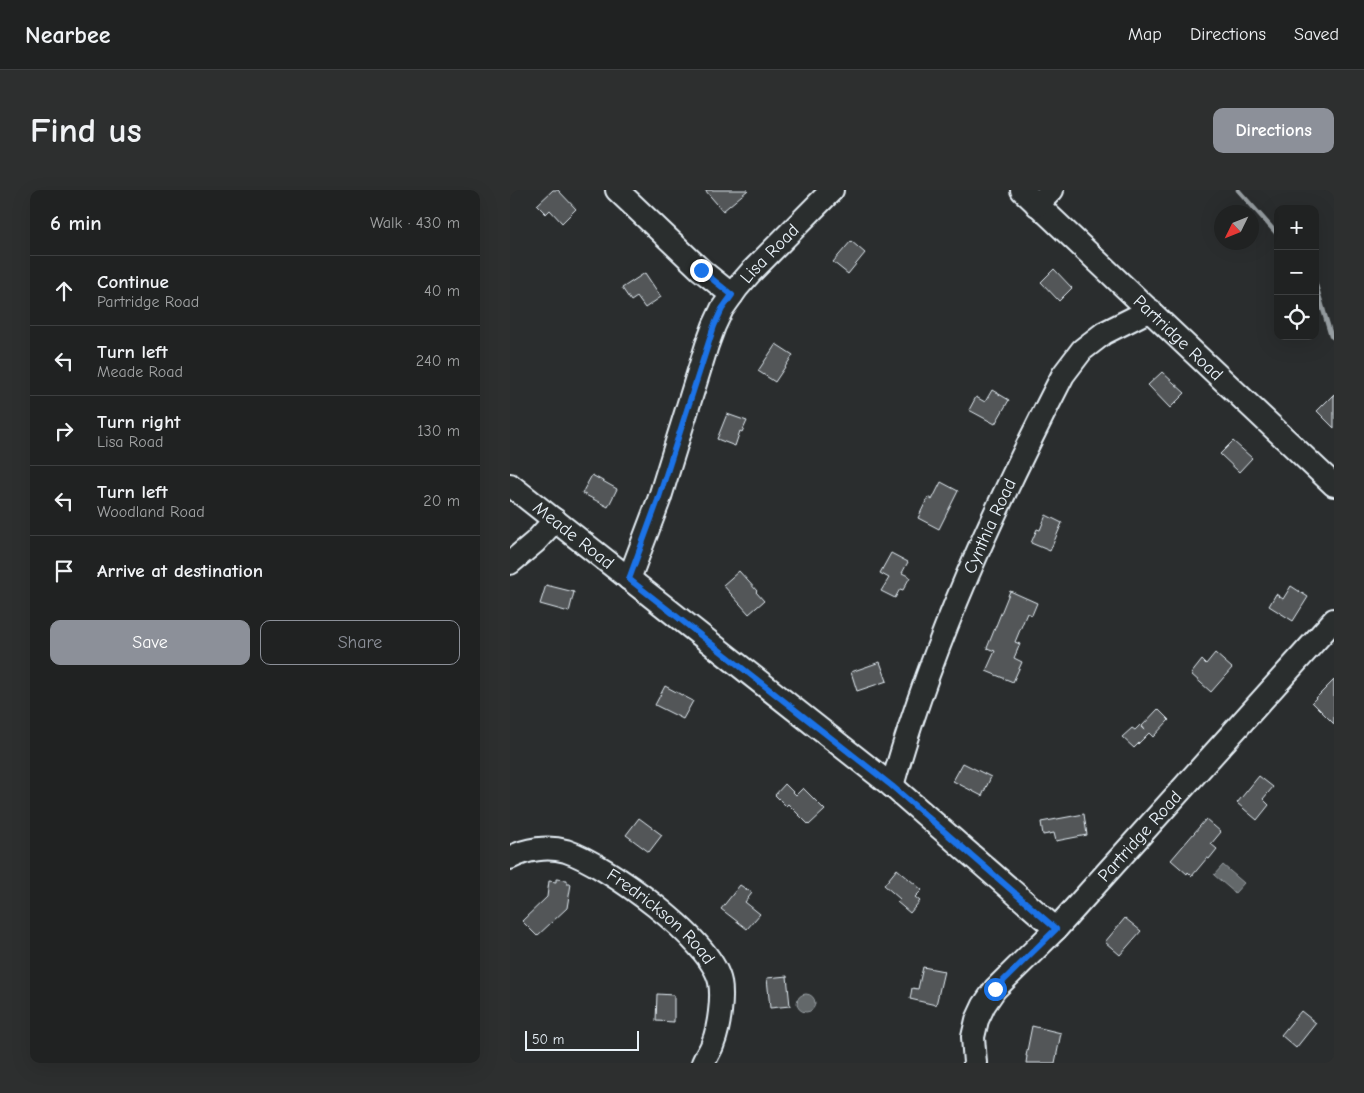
<!DOCTYPE html>
<html lang="en">
<head>
<meta charset="utf-8">
<style>
  :root { --surface:#202222; --page:#2d2f2f; --text:#f1f3f6; --muted:#a2a4a5; --line:#3d3f40; --accent:#8c9099 }
  body { margin:0; font-family:"Comic Neue",sans-serif; background:var(--page); color:var(--text) }
  .controls { position:absolute; right:15px; top:15px; display:grid; overflow:hidden; border-radius:10px; box-shadow:0 5px 20px #0002 }
  .controls button { width:45px; height:45px; display:grid; place-items:center; padding:0; border:0; border-bottom:1px solid var(--line); background:var(--surface); color:var(--text); font:25px sans-serif }
  .compass { position:absolute; left:704px; top:15px; width:45px; height:45px; border-radius:50%; background:var(--surface); box-shadow:0 5px 20px #0002; rotate:227deg }
  .scale { position:absolute; left:15px; bottom:12px; width:114px; box-sizing:border-box; padding-left:5px; border:2px solid #e8f1f8; border-top:0; font-size:14px; line-height:18px; white-space:nowrap; color:#e8f1f8; -webkit-text-stroke:4px #2a2d2e; paint-order:stroke }
  .stop { position:absolute; width:15px; height:15px; margin:-11px; border:4px solid #1a73e8; border-radius:50%; background:#fff }
  .stop.end { background:#1a73e8; border-color:#fff; box-shadow:0 1px 5px #0008 }
  .list { margin:0; padding:0; list-style:none }
  h2 { display:flex; justify-content:space-between; align-items:center; height:65px; margin:0; padding:0 20px; font-size:21px }
  h2 small { font-size:16px; font-weight:400; color:var(--muted) }
  .list li { display:grid; grid-template-columns:32px 1fr auto; gap:15px; align-items:center; box-sizing:border-box; height:70px; padding:0 20px; border-top:1px solid var(--line) }
  .list b { display:block; font-size:19px; white-space:nowrap }
  .list p { margin:0; font-size:16px; white-space:nowrap; color:var(--muted) }
  .list em { font-size:16px; font-style:normal; color:var(--muted) }
  .actions { display:flex; gap:10px; padding:15px 20px }
  .actions a { flex:1; padding:11px 0; border:1px solid var(--accent); border-radius:10px; text-align:center; font-size:18px; color:var(--accent) }
  .actions .main { background:var(--accent); color:#fff }
  .icon { flex:none; width:28px; height:28px; fill:none; stroke:currentColor; stroke-width:2; stroke-linecap:round; stroke-linejoin:round }
  .map { position:relative; flex:none; width:824px; height:873px; overflow:hidden; border-radius:10px }
  header { display:flex; align-items:center; gap:30px; box-sizing:border-box; height:70px; padding:0 25px; background:var(--surface); border-bottom:1px solid var(--line) }
  header strong { font-size:24px }
  nav { display:flex; gap:28px; margin-inline-start:auto; font-size:18px }
  .intro { display:flex; align-items:center; justify-content:space-between; box-sizing:border-box; height:120px; padding:0 30px }
  h1 { margin:0; font-size:35px }
  .button { padding:12px 22px; border-radius:10px; background:var(--accent); color:#fff; font-size:18px; font-weight:700 }
  main { display:flex; gap:30px; padding:0 30px }
  aside { flex:1; background:var(--surface); border-radius:10px; box-shadow:0 5px 20px #0002 }
  .map>svg:first-child { display:block }
  .water { fill:#63686b; stroke:#989fa3 }
  .lines { fill:none; stroke-linecap:round; stroke-linejoin:round }
  .stream { stroke:#989fa3; stroke-width:4.5 }
  .building { fill:#535759; stroke:#e8f1f8 }
  .minor-casing { stroke:#e8f1f8; stroke-width:26 }
  .minor { stroke:#2a2d2e; stroke-width:22 }
  .route { stroke:#1a73e8; stroke-width:6 }
  .labels { text-anchor:middle; dominant-baseline:central; stroke-width:5; stroke-linejoin:round; paint-order:stroke }
  .street-label { font-size:18px; fill:#e8f1f8; stroke:#2a2d2e }
</style>
</head>
<body>
<header>
<strong>Nearbee</strong>
<nav><a>Map</a><a>Directions</a><a>Saved</a></nav>
</header>
<div class="intro"><h1>Find us</h1><a class="button">Directions</a></div>
<main>
<aside>
<h2>6 min<small>Walk · 430 m</small></h2>
<ul class="list">
<li><svg class="icon" aria-label="ahead" viewBox="0 0 24 24"><path d="M12 20V5M6 11l6-6 6 6"/></svg><div><b>Continue</b><p>Partridge Road</p></div><em>40 m</em></li>
<li><svg class="icon" aria-label="left" viewBox="0 0 24 24"><path d="M17 20v-9H6M10 6l-5 5 5 5"/></svg><div><b>Turn left</b><p>Meade Road</p></div><em>240 m</em></li>
<li><svg class="icon" aria-label="right" viewBox="0 0 24 24"><path d="M7 20v-9h11M14 6l5 5-5 5"/></svg><div><b>Turn right</b><p>Lisa Road</p></div><em>130 m</em></li>
<li><svg class="icon" aria-label="left" viewBox="0 0 24 24"><path d="M17 20v-9H6M10 6l-5 5 5 5"/></svg><div><b>Turn left</b><p>Woodland Road</p></div><em>20 m</em></li>
<li><svg class="icon" aria-label="arrive" viewBox="0 0 24 24"><path d="M6 21V4h12l-3 4 3 4H6"/></svg><div><b>Arrive at destination</b></div></li>
</ul>
<div class="actions"><a class="main">Save</a><a>Share</a></div>
</aside>
<div class="map">
<svg width="824" height="873" viewBox="0 0 824 873">
  <rect width="100%" height="100%" fill="#2a2d2e"/>
  <filter id="ink" filterUnits="userSpaceOnUse"><feTurbulence type="fractalNoise" baseFrequency=".02" numOctaves="2"/><feDisplacementMap in="SourceGraphic" scale="10" xChannelSelector="R" yChannelSelector="G"/><feConvolveMatrix kernelMatrix="1 2 1 2 8 2 1 2 1" color-interpolation-filters="sRGB"/></filter>
  <g filter="url(#ink)">
    <g class="water">
      <polygon points="713,675 734,693 725,703 704,685"/>
      <circle cx="296" cy="813" r="9"/>
    </g>
    <g class="lines">
      <g class="stream">
        <polyline points="728,0 768,45"/>
        <polyline points="805,92 821,146 824,148"/>
      </g>
    </g>
    <g class="building">
      <polygon points="43,0 48,0 66,19 52,33 40,20 36,24 27,15"/>
      <polygon points="195,0 238,0 213,21"/>
      <polygon points="341,51 355,63 338,84 323,72"/>
      <polygon points="544,79 562,98 549,111 531,92"/>
      <polygon points="135,83 151,107 135,118 127,107 121,111 112,98"/>
      <polygon points="266,154 283,165 265,192 248,181"/>
      <polygon points="652,182 675,203 660,218 638,195"/>
      <polygon points="482,200 499,210 485,234 459,220 466,207 475,212"/>
      <polygon points="824,204 824,238 807,221"/>
      <polygon points="217,224 237,231 232,242 230,241 225,256 207,249"/>
      <polygon points="723,251 742,268 729,282 710,264"/>
      <polygon points="82,285 107,299 98,317 72,303"/>
      <polygon points="431,292 448,301 429,339 408,328 418,307 422,310"/>
      <polygon points="536,325 552,333 540,361 521,353 527,339 530,340"/>
      <polygon points="381,363 398,372 392,383 400,387 393,400 390,399 385,408 371,401 379,388 370,383"/>
      <polygon points="229,381 247,401 246,402 254,411 239,424 213,395"/>
      <polygon points="36,395 64,402 59,422 30,414"/>
      <polygon points="781,396 798,407 783,431 759,416 766,404 773,409"/>
      <polygon points="500,401 527,413 522,425 517,423 505,452 510,454 504,468 512,472 503,492 476,481 485,461 477,458"/>
      <polygon points="705,463 722,478 701,502 681,484 692,470 696,474"/>
      <polygon points="370,472 377,491 347,501 341,482"/>
      <polygon points="824,490 824,534 802,512"/>
      <polygon points="155,496 183,511 173,529 145,515"/>
      <polygon points="648,519 659,530 643,547 639,543 624,558 612,547 622,538 625,540 630,535 635,540 632,536"/>
      <polygon points="453,573 481,587 472,606 443,591"/>
      <polygon points="749,586 763,597 753,609 759,615 747,630 727,613"/>
      <polygon points="275,594 286,605 293,598 315,620 299,635 278,614 276,616 265,605"/>
      <polygon points="574,624 577,645 546,651 544,643 533,645 531,632"/>
      <polygon points="129,628 152,645 139,662 116,645"/>
      <polygon points="696,629 711,642 701,654 707,659 699,669 697,668 682,686 678,682 677,684 661,670"/>
      <polygon points="387,679 412,700 405,707 410,711 400,723 387,712 390,709 374,695"/>
      <polygon points="46,689 57,690 57,694 61,694 57,718 27,746 12,731 37,707 39,691 46,692"/>
      <polygon points="230,695 242,703 235,712 250,724 237,739 211,719"/>
      <polygon points="615,728 631,741 610,765 595,752"/>
      <polygon points="413,777 434,781 426,815 400,809 402,798 408,799"/>
      <polygon points="277,786 280,816 260,818 257,788"/>
      <polygon points="147,804 164,805 164,832 146,831"/>
      <polygon points="791,821 806,833 786,858 771,845"/>
      <polygon points="522,836 551,843 545,873 516,873 517,866 516,866"/>
    </g>
    <g class="lines">
      <g class="minor-casing">
        <g id="minor">
          <polyline points="107,0 191,80 222,105"/>
          <path id="s1" d="M512 0 824 295"/>
          <polyline points="527,15 542,0"/>
          <path id="s2" d="M0 295 382 596 546 739"/>
          <polyline points="0,373 25,352 45,330"/>
          <path id="s3" d="M119 389 149 310 197 155 204 136 212 119 227 98 241 82 322 0"/>
          <path id="s4" d="M382 596C422 453 485 317 553 185L572 160 594 143 640 120"/>
          <path id="s5" d="M0 668C16 659 38 656 56 661 96 674 202 750 210 792 213 808 209 838 203 853 201 860 196 866 193 873"/>
          <path id="s6" d="M465 873 463 847 467 830 474 815 485 799 546 739 824 430"/>
        </g>
      </g>
      <use href="#minor" class="minor"/>
    </g>
  </g>
  <g class="lines" filter="url(#ink)">
    <polyline class="route" points="191,80 222,105 212,119 204,136 148,310 119,389 382,596 546,739 485,799"/>
  </g>
  <g class="labels">
    <g class="street-label">
      <text stroke="none"><textPath href="#s3" startOffset="359">Lisa Road</textPath></text>
      <text stroke="none"><textPath href="#s1" startOffset="215">Partridge Road</textPath></text>
      <text stroke="none"><textPath href="#s4" startOffset="278">Cynthia Road</textPath></text>
      <text stroke="none"><textPath href="#s2" startOffset="81">Meade Road</textPath></text>
      <text stroke="none"><textPath href="#s6" startOffset="290">Partridge Road</textPath></text>
      <text stroke="none"><textPath href="#s5" startOffset="174">Fredrickson Road</textPath></text>
    </g>
  </g>
</svg>
<div class="controls">
<button>+</button>
<button>−</button>
<button><svg class="icon" aria-label="locate" viewBox="0 0 24 24"><circle cx="12" cy="12" r="6"/><path d="M12 2v4M12 18v4M2 12h4M18 12h4"/></svg></button>
</div>
<svg class="compass" viewBox="-18 -18 36 36"><path d="M0-13l5 13h-10z" fill="#e53935"/><path d="M0 13l5-13h-10z" fill="#a2a4a5"/></svg>
<div class="scale">50 m</div>
<div class="stop" style="left:485px;top:799px"></div>
<div class="stop end" style="left:191px;top:80px"></div>
</div>
</main>
</body>
</html>
